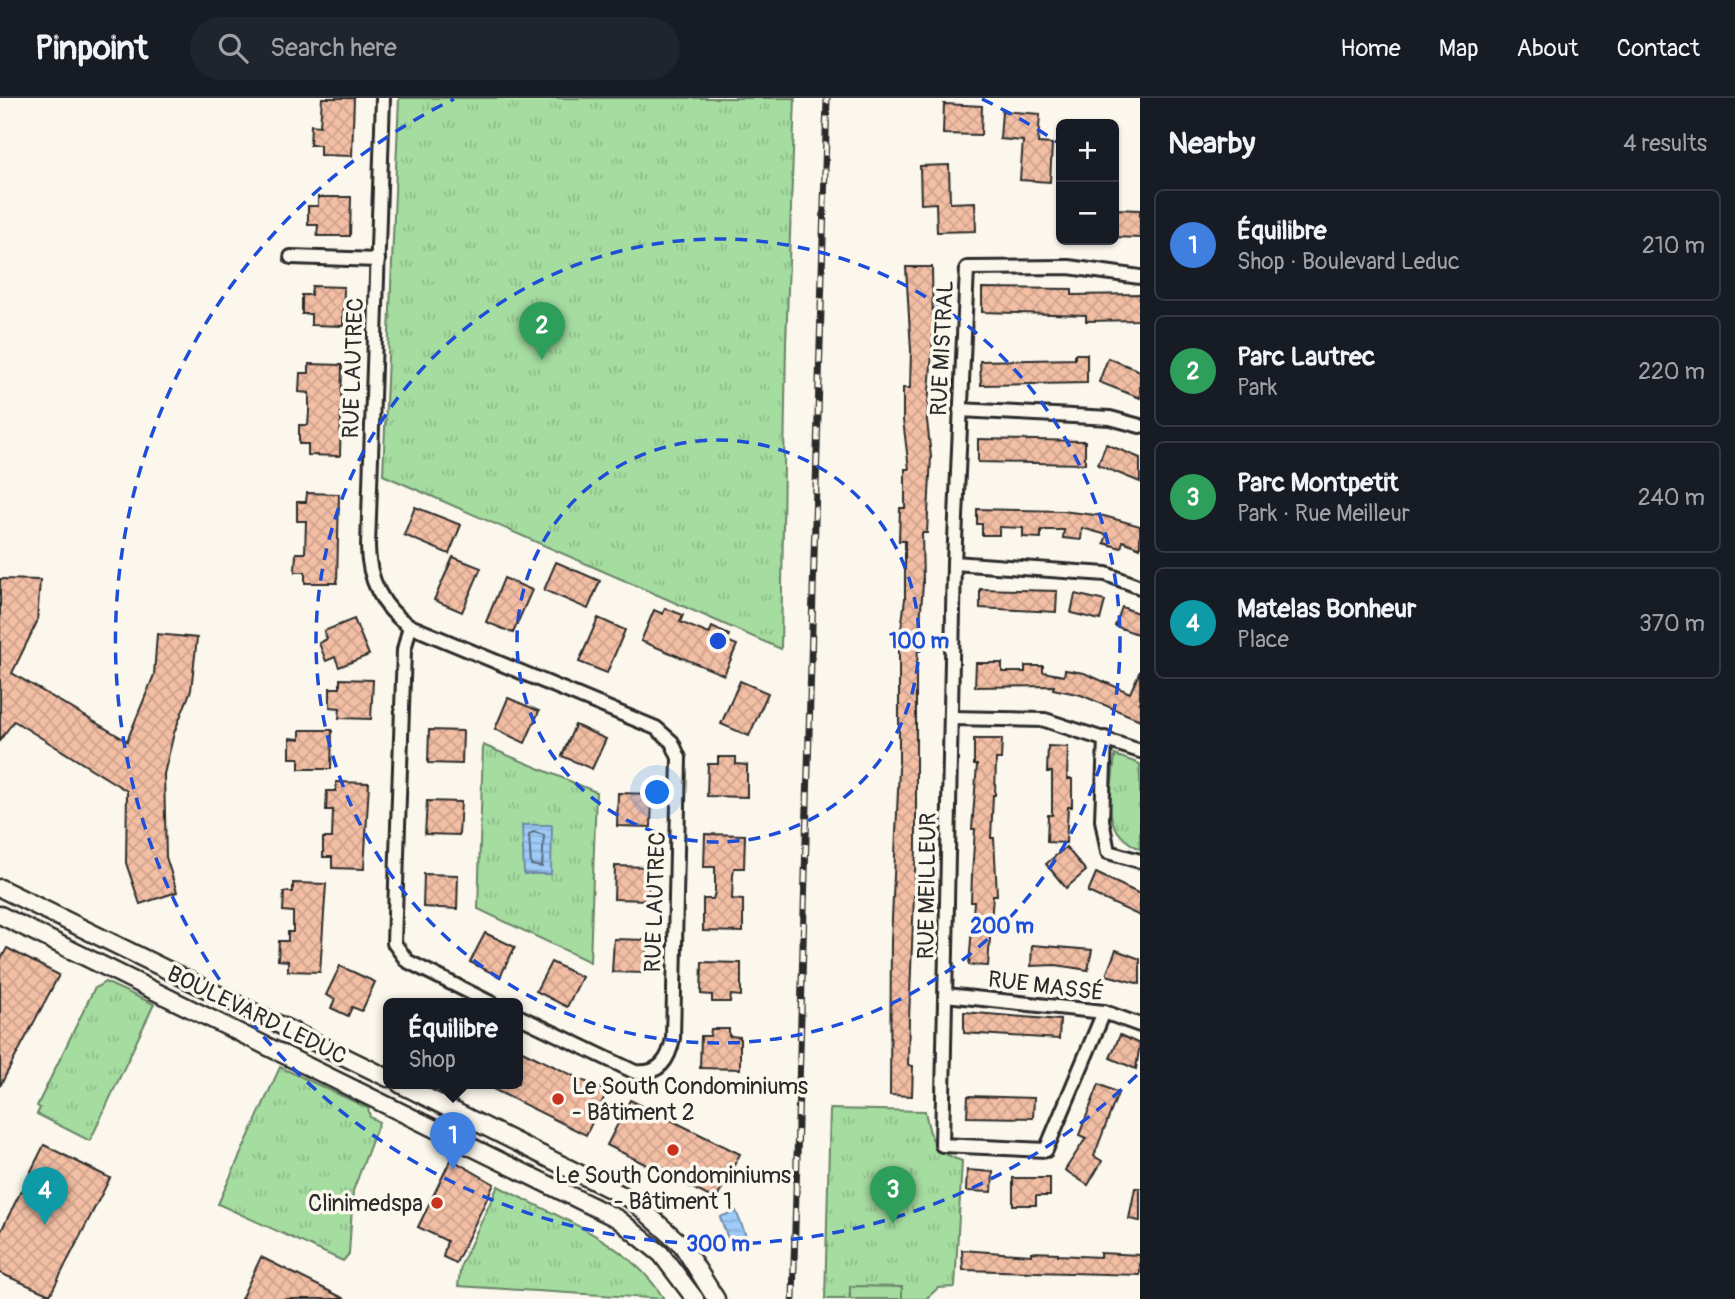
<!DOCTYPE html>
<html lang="en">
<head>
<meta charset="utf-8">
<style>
  :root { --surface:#171b24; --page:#20242c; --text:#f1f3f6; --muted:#9ea1a6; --line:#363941; --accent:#2563eb }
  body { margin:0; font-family:Pangolin,sans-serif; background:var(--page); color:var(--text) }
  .controls { position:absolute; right:21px; top:21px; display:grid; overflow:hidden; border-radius:10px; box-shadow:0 2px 5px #0004 }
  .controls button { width:63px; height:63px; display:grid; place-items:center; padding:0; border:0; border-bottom:2px solid var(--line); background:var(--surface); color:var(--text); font:35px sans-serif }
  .you { position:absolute; left:658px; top:695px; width:24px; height:24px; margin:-18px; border:5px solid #fff; border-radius:50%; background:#1a73e8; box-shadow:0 0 0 10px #1a73e833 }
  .badge { display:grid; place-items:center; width:46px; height:46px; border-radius:50%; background:var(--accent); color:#fff; font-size:23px; font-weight:700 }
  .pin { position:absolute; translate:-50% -58px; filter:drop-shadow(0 2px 4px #0008) }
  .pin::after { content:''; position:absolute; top:37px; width:24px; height:21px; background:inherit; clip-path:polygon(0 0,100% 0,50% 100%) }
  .popup { position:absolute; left:383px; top:900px; width:140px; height:91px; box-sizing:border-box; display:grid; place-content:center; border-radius:10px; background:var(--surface); filter:drop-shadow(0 2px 5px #0005); font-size:23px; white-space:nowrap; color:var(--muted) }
  .popup b { font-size:26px; color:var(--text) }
  .popup::after { content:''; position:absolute; left:50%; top:100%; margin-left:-14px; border:14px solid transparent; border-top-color:var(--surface) }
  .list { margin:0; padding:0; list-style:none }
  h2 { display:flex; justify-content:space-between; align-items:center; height:91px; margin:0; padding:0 28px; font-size:30px }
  h2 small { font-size:23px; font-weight:400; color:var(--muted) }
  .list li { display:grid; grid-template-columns:46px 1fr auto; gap:21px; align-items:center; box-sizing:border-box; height:112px; margin:0 14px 14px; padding:0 14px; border:2px solid var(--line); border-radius:10px }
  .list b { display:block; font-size:26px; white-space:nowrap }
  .list p { margin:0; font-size:23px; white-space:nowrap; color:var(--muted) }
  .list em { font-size:23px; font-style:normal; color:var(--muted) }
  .icon { flex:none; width:38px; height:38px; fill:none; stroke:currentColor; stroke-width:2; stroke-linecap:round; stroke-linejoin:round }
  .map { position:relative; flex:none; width:1140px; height:1201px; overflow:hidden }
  header { display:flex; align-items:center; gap:42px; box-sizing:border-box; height:98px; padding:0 35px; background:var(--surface); border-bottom:2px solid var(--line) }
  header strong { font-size:33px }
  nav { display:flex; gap:38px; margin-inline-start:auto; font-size:24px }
  .search { width:490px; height:63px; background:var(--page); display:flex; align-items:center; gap:18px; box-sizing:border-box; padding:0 24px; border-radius:38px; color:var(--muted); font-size:26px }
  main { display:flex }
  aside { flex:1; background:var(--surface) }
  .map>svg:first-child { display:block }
  .grass { fill:url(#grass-tufts); stroke:#688466; stroke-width:2 }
  .pitch { fill:#a5dca0; stroke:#688466; stroke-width:2 }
  .water { fill:url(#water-rules); stroke:#708ba6; stroke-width:2 }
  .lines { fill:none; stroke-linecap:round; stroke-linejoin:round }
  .shore { stroke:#596b7d; stroke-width:2 }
  .building { fill:url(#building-cross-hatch); stroke:#2b2b2b; stroke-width:2 }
  .minor-casing { stroke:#2b2b2b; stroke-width:18 }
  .tertiary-casing { stroke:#2b2b2b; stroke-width:21 }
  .minor { stroke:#fbf7ec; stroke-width:12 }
  .tertiary { stroke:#fbf7ec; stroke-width:16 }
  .rail-casing { stroke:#2b2b2b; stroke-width:7 }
  .rail { stroke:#fbf7ec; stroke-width:4.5; stroke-dasharray:13; stroke-linecap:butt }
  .ring { fill:none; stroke:#1d4ed8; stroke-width:3.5; stroke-dasharray:12 9 }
  .poi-dot { fill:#c8321e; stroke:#fbf7ec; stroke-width:2.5 }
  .labels { text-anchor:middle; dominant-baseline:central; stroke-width:7; stroke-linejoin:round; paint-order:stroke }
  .street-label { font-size:23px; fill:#2b2b2b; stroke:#fbf7ec }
  .poi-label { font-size:23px; fill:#2b2b2b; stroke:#fbf7ec; text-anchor:start }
  .centre { fill:#1d4ed8; stroke:#fbf7ec; stroke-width:3.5 }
  .ring-label { font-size:21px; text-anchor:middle; font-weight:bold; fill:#1d4ed8; stroke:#fbf7ec; stroke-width:7; stroke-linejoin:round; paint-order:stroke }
</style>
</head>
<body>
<header>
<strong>Pinpoint</strong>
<div class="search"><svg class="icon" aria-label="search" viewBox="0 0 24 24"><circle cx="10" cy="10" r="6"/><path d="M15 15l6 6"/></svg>Search here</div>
<nav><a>Home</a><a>Map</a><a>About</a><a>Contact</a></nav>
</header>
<main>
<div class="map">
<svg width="1140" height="1201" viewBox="0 0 1140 1201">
  <defs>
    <pattern id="grass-tufts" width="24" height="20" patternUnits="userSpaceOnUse" patternTransform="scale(1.75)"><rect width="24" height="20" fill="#a5dca0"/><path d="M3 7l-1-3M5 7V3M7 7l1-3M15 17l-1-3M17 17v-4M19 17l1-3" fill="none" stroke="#8ebd8a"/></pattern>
    <pattern id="water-rules" width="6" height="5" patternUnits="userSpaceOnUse" patternTransform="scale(1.75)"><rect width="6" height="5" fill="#9ecbf8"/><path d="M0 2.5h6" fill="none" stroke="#88aed5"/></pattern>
    <pattern id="building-cross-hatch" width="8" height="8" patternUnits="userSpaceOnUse" patternTransform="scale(1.75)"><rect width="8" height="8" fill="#f2bea4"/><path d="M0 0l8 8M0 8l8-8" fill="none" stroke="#d0a38d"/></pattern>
  </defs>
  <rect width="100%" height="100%" fill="#fbf7ec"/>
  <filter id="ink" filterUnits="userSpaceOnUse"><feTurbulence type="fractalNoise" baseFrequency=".0143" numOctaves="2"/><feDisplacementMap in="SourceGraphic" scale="14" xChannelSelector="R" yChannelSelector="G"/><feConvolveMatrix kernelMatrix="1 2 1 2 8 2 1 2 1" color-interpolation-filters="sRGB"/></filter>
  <g filter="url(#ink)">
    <g class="grass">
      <polygon points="399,0 795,0 786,246 781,551 383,377"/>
      <polygon points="483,647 596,694 590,864 478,811"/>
      <path d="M1115 657 1140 666V751C1097 730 1112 698 1115 657Z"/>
      <polygon points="105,884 154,906 90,1043 37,1016 40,1010 37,1008 94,891"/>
      <polygon points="280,969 368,1010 370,1019 379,1024 353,1093 349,1156 343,1163 218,1106"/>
      <path d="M830 1011 925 1013C931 1042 933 1054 962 1063L955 1189 938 1190 926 1201H825Z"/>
      <path d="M498 1088C556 1119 628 1142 664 1201L458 1188 461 1167Z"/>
    </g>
    <polygon class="pitch" points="850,1188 902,1189 902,1201 850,1201"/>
    <g class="water">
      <polygon points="522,727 552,727 551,776 524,776"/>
      <polygon points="736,1113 748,1143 731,1149 720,1119"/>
    </g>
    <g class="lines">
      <polygon class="shore" points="533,734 544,737 542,769 531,767 529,737"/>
    </g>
    <g class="building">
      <polygon points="322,0 354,0 352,58 320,57 320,47 310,47 311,27 320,28"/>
      <polygon points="944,6 982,8 981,37 943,36"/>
      <polygon points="1002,13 1040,16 1038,45 1052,46 1050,84 1020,82 1023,43 1000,41"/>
      <polygon points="949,67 950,105 975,104 976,133 937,134 936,105 921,106 920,68"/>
      <polygon points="318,99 351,99 350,138 317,138 318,127 308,127 308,108 318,108"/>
      <polygon points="1114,111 1140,112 1140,140 1114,139"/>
      <polygon points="906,169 932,169 933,240 927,322 931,359 927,435 922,435 923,485 916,578 916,749 909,921 908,967 913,968 912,998 890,997 891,842 899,671 899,547 905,501 905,443 899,443 900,410 905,410 905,371 909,371 903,322 903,290 910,290 911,252"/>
      <polygon points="312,188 344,189 343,228 311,227 311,216 302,216 302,197 311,197"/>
      <polygon points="982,190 1072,191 1072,197 1140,196 1140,222 1086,223 1086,217 982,214"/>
      <polygon points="1075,256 1087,256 1087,285 981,287 980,263 1075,261"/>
      <polygon points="1108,260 1140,273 1140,300 1099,284"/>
      <polygon points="309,266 342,267 340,358 308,357 308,346 299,346 299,327 308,327 309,314 309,295 299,294 300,275 309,275"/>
      <polygon points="978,341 1085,343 1085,366 978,364"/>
      <polygon points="1106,346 1140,360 1140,384 1098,367"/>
      <polygon points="307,395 339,396 337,485 305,485 305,474 295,474 296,455 305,455 306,423 297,423 297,404 306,404"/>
      <polygon points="415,409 461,427 449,456 404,437"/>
      <polygon points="977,411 1062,413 1104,418 1140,428 1140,450 1123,443 1121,450 1104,445 1107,437 1082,430 1081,442 1063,440 1064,432 1041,432 1041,440 1023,439 1023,430 999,429 999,437 982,437 982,426 977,426"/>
      <polygon points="453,459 481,470 462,514 434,502"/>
      <polygon points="556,464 600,483 588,511 544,492"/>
      <polygon points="504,480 532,492 513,535 486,524"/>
      <polygon points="0,481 40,482 37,524 12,575 127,643 154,577 157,536 197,540 191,592 174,635 164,676 166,759 177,794 140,806 126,765 127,693 14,623 0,642"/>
      <polygon points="980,491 1057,493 1056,514 980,510"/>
      <polygon points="1075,496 1105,503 1100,522 1071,515"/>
      <polygon points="1122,509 1140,516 1140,537 1115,528"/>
      <polygon points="665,510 683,517 680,524 709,536 712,529 729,537 727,543 737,547 724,577 641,543 654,512 663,516"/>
      <polygon points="598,520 625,532 607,575 579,564"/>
      <polygon points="354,521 369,557 339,569 335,559 326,563 319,545 327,541 324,533"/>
      <polygon points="976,565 1002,565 1002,574 1025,574 1025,568 1043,568 1043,574 1064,578 1065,572 1084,575 1130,595 1140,573 1140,622 1081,597 1053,591 1054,588 975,589"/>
      <polygon points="340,581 373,582 371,621 339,620 340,610 330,609 330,590 340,590"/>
      <polygon points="740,583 768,595 749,638 721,626"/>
      <polygon points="508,600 539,613 525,645 495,631"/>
      <polygon points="575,627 606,641 592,671 562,658"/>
      <polygon points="300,632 332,632 331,671 299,671 299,660 290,660 290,640 300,641"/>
      <polygon points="429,632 463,633 462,666 428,665"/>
      <polygon points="974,641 1002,641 1001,661 996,661 995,697 993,697 991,740 994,740 997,797 993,797 988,868 969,867 974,804 971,804 972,777 975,731 972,731 977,667 974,667"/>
      <polygon points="1048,648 1068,649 1067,681 1072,681 1072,709 1068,709 1066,745 1047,744 1048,717 1052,717 1052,674 1047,674"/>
      <polygon points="718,659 736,659 736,666 747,667 747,699 707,698 708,666 718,666"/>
      <polygon points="336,684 369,685 364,771 332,770 332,759 323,759 323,740 332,740 333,712 326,712 327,693 336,693"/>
      <polygon points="618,695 652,696 651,729 617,728"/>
      <polygon points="427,703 461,704 459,737 425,736"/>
      <polygon points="705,736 745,737 744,770 734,770 733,777 732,801 743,802 743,834 703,833 703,801 713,801 715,794 715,769 704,769"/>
      <polygon points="1066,749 1086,773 1066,790 1046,766"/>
      <polygon points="615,768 649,769 648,802 614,801"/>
      <polygon points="1096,775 1140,796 1140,818 1088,794"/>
      <polygon points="424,776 458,777 457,811 423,809"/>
      <polygon points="293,785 326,786 320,874 288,873 288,863 278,862 279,843 288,843 288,834 293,834 293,814 283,813 284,794 293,794"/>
      <polygon points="485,835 515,849 500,879 470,864"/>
      <polygon points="614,841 647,842 646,875 612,874"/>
      <polygon points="1032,847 1092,852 1088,872 1056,867 1031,868"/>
      <polygon points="7,850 59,877 0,988 0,863"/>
      <polygon points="1116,852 1140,861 1140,886 1106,877"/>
      <polygon points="551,864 582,879 567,909 536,893"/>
      <polygon points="702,864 741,865 741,898 731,897 730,904 712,904 712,897 701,896"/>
      <polygon points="340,868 375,884 362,913 352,909 348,918 331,910 335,901 326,897"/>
      <polygon points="964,914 1060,922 1059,941 964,935"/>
      <polygon points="711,931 729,931 729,938 740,939 740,971 700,970 701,938 710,938"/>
      <polygon points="1120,937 1140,946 1136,971 1110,960"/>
      <polygon points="518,951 607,994 586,1037 483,986 518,986"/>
      <polygon points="1099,986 1118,995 1094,1058 1102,1063 1088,1087 1065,1072 1086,1040 1079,1037"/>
      <polygon points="968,998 1034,1000 1033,1020 967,1019"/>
      <polygon points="630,1002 740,1056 716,1102 607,1047"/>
      <polygon points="44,1047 110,1080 50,1197 0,1175 0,1135"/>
      <polygon points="451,1061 494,1086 456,1165 443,1159 447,1143 418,1129"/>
      <polygon points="967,1072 993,1074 992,1094 966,1093"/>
      <polygon points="1013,1080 1050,1080 1050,1098 1036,1098 1036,1107 1013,1107"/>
      <polygon points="1135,1090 1140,1090 1140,1123 1129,1121"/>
      <polygon points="962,1152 1031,1157 1031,1154 1058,1155 1058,1157 1100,1159 1100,1155 1140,1157 1140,1177 963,1172"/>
      <polygon points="261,1159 345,1201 241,1201"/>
    </g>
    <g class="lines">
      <g class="minor-casing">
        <g id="minor">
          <path d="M383 0 368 448C368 480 382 511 410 528L656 630 672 644 679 660 673 940C669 962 659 977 635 974L518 918"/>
          <polyline points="291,159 378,162"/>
          <polyline points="960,312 1110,320 1140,328"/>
          <polyline points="954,465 967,170 1069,169 1140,179"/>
          <polyline points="410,528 404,552 394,845 407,863 493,906"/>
          <polyline points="951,620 1045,622 1140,653"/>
          <polyline points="1105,640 1102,722 1108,754 1140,763"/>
          <polyline points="946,897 1104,914 1140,927"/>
          <polyline points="1104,914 1046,1052 942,1047 954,465 1106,476 1140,489"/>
        </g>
      </g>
      <g class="tertiary-casing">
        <g id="tertiary">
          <polyline points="0,790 388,980"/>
          <polyline points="0,817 618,1121 661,1156 695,1201"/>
          <polyline points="400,986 632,1102 682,1147 716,1201"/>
        </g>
      </g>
      <use href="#minor" class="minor"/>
      <use href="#tertiary" class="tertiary"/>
      <g class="rail-casing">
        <polyline id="rail" points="793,1201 827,0"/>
      </g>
      <use href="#rail" class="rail"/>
    </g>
  </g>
  <g class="ring">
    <circle cx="718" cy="543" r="201"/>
    <circle cx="718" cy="543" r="402"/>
    <path d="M1137 977A603 603 0 1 1 454 1M982 1A603 603 0 0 1 1060 46"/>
  </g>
  <g class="poi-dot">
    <circle cx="558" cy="1001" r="7"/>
    <circle cx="673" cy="1052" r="7"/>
    <circle cx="437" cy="1105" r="7"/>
  </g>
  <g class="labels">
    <g class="street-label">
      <text transform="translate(942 250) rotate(-87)">RUE MISTRAL</text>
      <text transform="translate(353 270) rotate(-88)">RUE LAUTREC</text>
      <text transform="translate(927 788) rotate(-89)">RUE MEILLEUR</text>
      <text transform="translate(655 804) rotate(-88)">RUE LAUTREC</text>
      <text transform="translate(1046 888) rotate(7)">RUE MASSÉ</text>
      <text transform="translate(257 917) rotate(26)">BOULEVARD LEDUC</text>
    </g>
    <g class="poi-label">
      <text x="572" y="988">Le South Condominiums<tspan x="572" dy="26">- Bâtiment 2</tspan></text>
      <text x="673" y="1077" text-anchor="middle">Le South Condominiums<tspan x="673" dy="26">- Bâtiment 1</tspan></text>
      <text x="423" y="1105" text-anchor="end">Clinimedspa</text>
    </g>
  </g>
  <circle cx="718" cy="543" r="10" class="centre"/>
  <g class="ring-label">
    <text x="919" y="550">100 m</text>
    <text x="1002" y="835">200 m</text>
    <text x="718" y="1153">300 m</text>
  </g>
</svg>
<div class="controls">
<button>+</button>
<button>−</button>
</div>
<div class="you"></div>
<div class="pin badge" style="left:453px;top:1072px;background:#3f7fe0">1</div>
<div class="popup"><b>Équilibre</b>Shop</div>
<div class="pin badge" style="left:542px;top:262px;background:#2e9e5b">2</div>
<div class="pin badge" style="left:893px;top:1126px;background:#2e9e5b">3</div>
<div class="pin badge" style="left:45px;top:1127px;background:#0f9aa8">4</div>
</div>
<aside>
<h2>Nearby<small>4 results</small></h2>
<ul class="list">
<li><span class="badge" style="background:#3f7fe0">1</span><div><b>Équilibre</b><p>Shop · Boulevard Leduc</p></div><em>210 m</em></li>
<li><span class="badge" style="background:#2e9e5b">2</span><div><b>Parc Lautrec</b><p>Park</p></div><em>220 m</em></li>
<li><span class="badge" style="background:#2e9e5b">3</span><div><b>Parc Montpetit</b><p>Park · Rue Meilleur</p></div><em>240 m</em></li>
<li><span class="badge" style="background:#0f9aa8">4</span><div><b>Matelas Bonheur</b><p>Place</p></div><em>370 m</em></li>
</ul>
</aside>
</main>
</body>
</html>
